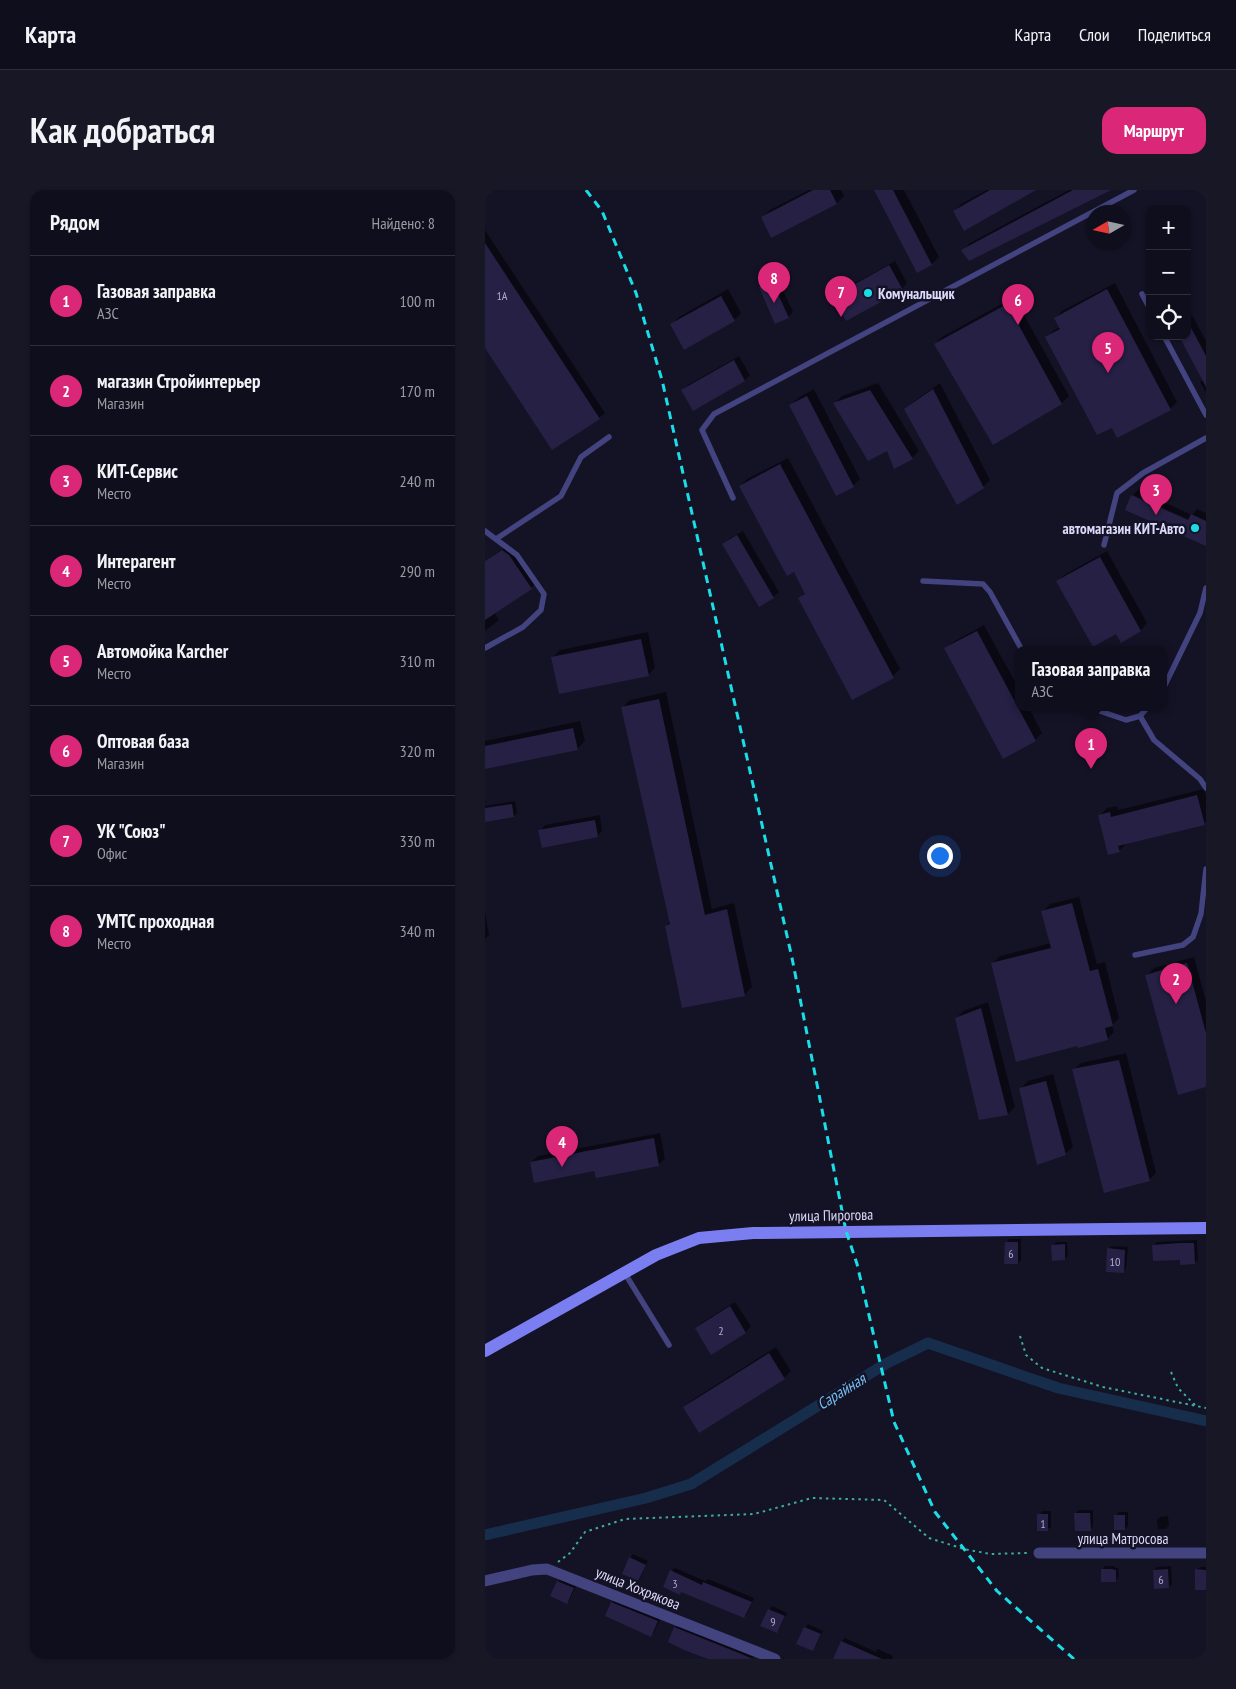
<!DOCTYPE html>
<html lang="ru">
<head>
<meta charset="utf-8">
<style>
  :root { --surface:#0f0e1c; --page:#181725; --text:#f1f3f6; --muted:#9b9ca3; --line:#2f2e3b; --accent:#db2777 }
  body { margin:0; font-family:"PT Sans Narrow",sans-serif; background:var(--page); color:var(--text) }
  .controls { position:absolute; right:15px; top:15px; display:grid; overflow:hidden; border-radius:10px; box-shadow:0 1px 4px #0004 }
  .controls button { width:45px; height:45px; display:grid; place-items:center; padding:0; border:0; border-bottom:1px solid var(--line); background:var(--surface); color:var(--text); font:25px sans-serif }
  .compass { position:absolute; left:601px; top:15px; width:45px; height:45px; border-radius:50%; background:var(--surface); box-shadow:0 1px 4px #0004; rotate:261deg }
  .you { position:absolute; left:454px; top:665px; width:18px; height:18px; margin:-12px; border:4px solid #fff; border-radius:50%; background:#1a73e8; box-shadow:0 0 0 8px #1a73e833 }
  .badge { display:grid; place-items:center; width:32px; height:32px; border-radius:50%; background:var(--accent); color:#fff; font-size:16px; font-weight:700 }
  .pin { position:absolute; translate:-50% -41px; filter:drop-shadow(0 1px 2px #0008) }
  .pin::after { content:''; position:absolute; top:26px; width:18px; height:15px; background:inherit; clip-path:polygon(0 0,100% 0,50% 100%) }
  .popup { position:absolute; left:530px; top:456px; width:152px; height:65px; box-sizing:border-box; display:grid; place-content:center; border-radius:10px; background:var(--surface); filter:drop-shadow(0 1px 4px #0005); font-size:16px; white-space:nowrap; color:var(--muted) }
  .popup b { font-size:19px; color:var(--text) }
  .popup::after { content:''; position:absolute; left:50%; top:100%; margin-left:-10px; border:10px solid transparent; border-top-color:var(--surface) }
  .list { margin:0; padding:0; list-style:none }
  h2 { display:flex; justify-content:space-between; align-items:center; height:65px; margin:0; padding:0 20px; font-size:21px }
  h2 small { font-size:16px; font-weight:400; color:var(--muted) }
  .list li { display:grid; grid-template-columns:32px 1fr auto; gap:15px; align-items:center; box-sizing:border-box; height:90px; padding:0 20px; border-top:1px solid var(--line) }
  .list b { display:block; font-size:19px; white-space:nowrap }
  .list p { margin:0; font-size:16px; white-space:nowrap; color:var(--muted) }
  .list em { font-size:16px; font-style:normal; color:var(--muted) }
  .icon { flex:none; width:28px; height:28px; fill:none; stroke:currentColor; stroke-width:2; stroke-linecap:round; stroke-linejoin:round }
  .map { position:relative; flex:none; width:721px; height:1469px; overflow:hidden; border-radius:15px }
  header { display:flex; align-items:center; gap:30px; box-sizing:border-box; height:70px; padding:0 25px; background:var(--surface); border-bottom:1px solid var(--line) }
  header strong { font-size:24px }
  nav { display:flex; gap:28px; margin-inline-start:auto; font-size:18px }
  .intro { display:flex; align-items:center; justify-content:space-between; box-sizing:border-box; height:120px; padding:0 30px }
  h1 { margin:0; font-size:35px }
  .button { padding:12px 22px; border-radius:15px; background:var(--accent); color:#fff; font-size:18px; font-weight:700 }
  main { display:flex; gap:30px; padding:0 30px }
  aside { flex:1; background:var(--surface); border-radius:15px; box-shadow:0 1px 4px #0004 }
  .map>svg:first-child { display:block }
  .shadow { fill:#0007 }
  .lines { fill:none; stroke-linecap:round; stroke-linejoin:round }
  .canal { stroke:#162d4b; stroke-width:11 }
  .building { fill:#252044 }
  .path { stroke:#3cada0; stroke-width:2; stroke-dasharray:2.5 4; stroke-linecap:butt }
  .lane { stroke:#42437f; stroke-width:5.5 }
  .street { stroke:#42437f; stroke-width:11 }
  .secondary { stroke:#7b7ef1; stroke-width:12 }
  .rail { stroke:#1adee7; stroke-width:3; stroke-dasharray:8 6; stroke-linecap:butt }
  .poi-dot { fill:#1adee7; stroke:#141225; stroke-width:2 }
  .labels { text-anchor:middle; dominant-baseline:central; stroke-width:5; stroke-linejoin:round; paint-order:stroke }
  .number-label { font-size:12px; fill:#aeaccd }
  .poi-label { font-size:15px; font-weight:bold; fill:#dcdafb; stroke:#141225; text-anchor:start }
  .street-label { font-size:15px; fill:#dcdafb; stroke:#141225 }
  .water-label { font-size:16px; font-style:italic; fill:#73bdf1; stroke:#141225 }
</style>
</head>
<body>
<header>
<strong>Карта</strong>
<nav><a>Карта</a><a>Слои</a><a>Поделиться</a></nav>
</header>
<div class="intro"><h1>Как добраться</h1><a class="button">Маршрут</a></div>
<main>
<aside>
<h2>Рядом<small>Найдено: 8</small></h2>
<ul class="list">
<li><span class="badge">1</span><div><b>Газовая заправка</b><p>АЗС</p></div><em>100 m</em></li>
<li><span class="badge">2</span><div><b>магазин Стройинтерьер</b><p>Магазин</p></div><em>170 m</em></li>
<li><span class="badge">3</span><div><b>КИТ-Сервис</b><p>Место</p></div><em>240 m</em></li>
<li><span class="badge">4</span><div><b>Интерагент</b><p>Место</p></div><em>290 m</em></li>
<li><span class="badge">5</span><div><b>Автомойка Karcher</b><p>Место</p></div><em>310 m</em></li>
<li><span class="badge">6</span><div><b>Оптовая база</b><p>Магазин</p></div><em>320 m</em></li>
<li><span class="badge">7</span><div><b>УК &quot;Союз&quot;</b><p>Офис</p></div><em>330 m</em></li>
<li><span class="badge">8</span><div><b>УМТС проходная</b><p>Место</p></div><em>340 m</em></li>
</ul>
</aside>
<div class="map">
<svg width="721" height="1469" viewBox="0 0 721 1469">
  <rect width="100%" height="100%" fill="#141225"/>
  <g class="shadow">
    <polygon points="324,0 356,0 359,6 352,13 287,46 277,28 285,20"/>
    <polygon points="390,0 419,0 454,67 447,74 433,81"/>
    <polygon points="502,0 549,0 469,22 476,14"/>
    <polygon points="584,0 623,0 478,60 485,53"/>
    <polygon points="0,40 120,223 114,228 68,259 0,155"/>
    <polygon points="410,71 422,93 417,99 361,130 349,107 354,102"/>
    <polygon points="292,87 308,122 303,127 275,98 280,92"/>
    <polygon points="630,93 692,212 685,219 627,236 562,147 569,140 575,137 570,128 577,121"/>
    <polygon points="243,99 256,123 249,130 186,135 194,127"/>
    <polygon points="529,107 584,206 577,213 509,253 450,154 457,147"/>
    <polygon points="707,125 721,151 721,203 715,192 718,189 702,146 702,128"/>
    <polygon points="254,166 265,185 260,190 208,219 198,200 203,195"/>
    <polygon points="393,193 434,261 427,268 403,260 350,213 357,206"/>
    <polygon points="455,193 505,290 498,297 420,220 428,212"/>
    <polygon points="329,199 375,289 368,296 306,215 313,208"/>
    <polygon points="303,268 415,479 408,486 368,508 315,408 321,402 309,380 255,296 262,289"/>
    <polygon points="653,300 707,325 712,319 721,323 721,353 641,319 648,305 648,307 708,334 709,332 648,305"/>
    <polygon points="258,341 294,402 288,407 239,354 244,349"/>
    <polygon points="23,355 51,393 46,398 9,422 14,430 0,441 0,371"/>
    <polygon points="622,361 662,433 656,440 632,442 573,391 579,385"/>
    <polygon points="499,435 534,499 534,518 544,518 557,543 550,550 460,459 468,452"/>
    <polygon points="163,442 170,478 163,485 67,468 75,460"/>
    <polygon points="181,502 227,719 249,713 267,797 260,804 181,736 186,731 138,517 145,510"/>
    <polygon points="95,531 100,551 92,559 0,578 0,551"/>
    <polygon points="719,599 721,606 721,632 719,634 642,653 634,661 614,626 622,618 632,616 633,620"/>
    <polygon points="30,611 32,623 29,626 0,631 0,616"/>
    <polygon points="115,625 117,641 112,646 55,641 60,635"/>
    <polygon points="594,707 612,774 620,772 634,828 627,835 629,842 622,849 593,854 508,773 515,766 566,753 558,721 565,714"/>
    <polygon points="0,722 4,745 0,749"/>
    <polygon points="709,767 721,811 721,896 662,785 669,778"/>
    <polygon points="503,812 530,917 523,924 495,928 471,829 478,821"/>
    <polygon points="641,863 671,983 664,990 588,880 596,873"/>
    <polygon points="568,884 588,957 580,964 536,898 543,891"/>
    <polygon points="175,943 180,969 173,975 46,972 53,966"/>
    <polygon points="524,1049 536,1049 536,1070 533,1073 521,1053"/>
    <polygon points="712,1050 713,1070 709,1073 668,1056 672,1052"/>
    <polygon points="571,1052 582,1052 583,1066 580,1069 568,1056"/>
    <polygon points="627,1056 643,1057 641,1078 638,1082 623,1059"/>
    <polygon points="250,1112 266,1136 261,1142 227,1163 211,1138 216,1133"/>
    <polygon points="291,1157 306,1181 299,1188 199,1217 207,1210"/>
    <polygon points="594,1320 608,1320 608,1336 605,1340 591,1323"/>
    <polygon points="557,1321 566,1321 566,1337 562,1340 554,1325"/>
    <polygon points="634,1322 643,1322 643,1336 640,1339 630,1326"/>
    <polygon points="683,1326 684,1335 681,1339 673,1339 672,1330 675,1327"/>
    <polygon points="148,1364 163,1371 156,1387 153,1390 145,1368"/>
    <polygon points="620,1376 630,1376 630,1378 633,1378 634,1387 631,1390 617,1380"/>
    <polygon points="686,1376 687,1394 684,1397 669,1380 672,1377"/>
    <polygon points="715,1377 721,1377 721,1399 712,1380"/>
    <polygon points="190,1378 220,1391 223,1389 269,1408 262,1424 259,1427 186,1381"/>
    <polygon points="76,1388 92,1394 85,1409 82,1412 73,1392"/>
    <polygon points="130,1410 176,1428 169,1442 166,1446 127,1413"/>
    <polygon points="287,1416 302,1423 295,1438 292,1442 284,1420"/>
    <polygon points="323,1434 338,1441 331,1456 328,1460 320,1438"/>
    <polygon points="194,1435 269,1465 267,1469 226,1469 190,1438"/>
    <polygon points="360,1448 391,1462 393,1459 408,1466 407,1469 355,1469 357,1451"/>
  </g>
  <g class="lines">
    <polyline class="canal" points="0,1345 161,1308 206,1294 402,1173 443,1153 573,1198 721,1231"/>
  </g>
  <g class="building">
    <polygon points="328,0 345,0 352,14 286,48 276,27"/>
    <polygon points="389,0 408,0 447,75 432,83"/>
    <polygon points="505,0 551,0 479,41 468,21"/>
    <polygon points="588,0 626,0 484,71 476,60"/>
    <polygon points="0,53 115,229 67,260 0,158"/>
    <polygon points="404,75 418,100 361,131 347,107"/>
    <polygon points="287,91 304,128 290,134 274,97"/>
    <polygon points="622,99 686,220 632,248 627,238 612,245 560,147 575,139 569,128"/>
    <polygon points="236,106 250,131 199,160 185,134"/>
    <polygon points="522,114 577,214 508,255 449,154"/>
    <polygon points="702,130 721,166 721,197 694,146 702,146"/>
    <polygon points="249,170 260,191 208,221 196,200"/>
    <polygon points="448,199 499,298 472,315 419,219"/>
    <polygon points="385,200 428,269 409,279 402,261 383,271 348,213"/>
    <polygon points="322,206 369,297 351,306 304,215"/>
    <polygon points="295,274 409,488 367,510 313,408 320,404 309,382 302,386 254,296"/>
    <polygon points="646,305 703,330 706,324 721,331 721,356 640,320"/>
    <polygon points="252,345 289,408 274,417 237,354"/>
    <polygon points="17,360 24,365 47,399 0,430 0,371"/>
    <polygon points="615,367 656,441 636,453 631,444 608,457 571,391"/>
    <polygon points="492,441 551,551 518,569 459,458"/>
    <polygon points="156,449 164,486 74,504 66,467"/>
    <polygon points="174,509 220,725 242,719 260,806 197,818 180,736 185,734 136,517"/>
    <polygon points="88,538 93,560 0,579 0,556"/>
    <polygon points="712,605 720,635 633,656 635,662 623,665 613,625 625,622 626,627"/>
    <polygon points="27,614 29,627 0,632 0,618"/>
    <polygon points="110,630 113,647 57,658 53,640"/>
    <polygon points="587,713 605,781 613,779 628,836 620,838 623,850 593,858 592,856 531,872 506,773 566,758 556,721"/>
    <polygon points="702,773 721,843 721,897 693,905 660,785"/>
    <polygon points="496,818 523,925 494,930 470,828"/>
    <polygon points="634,870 665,991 619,1003 587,879"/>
    <polygon points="561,891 581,965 552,975 534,898"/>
    <polygon points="169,948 174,976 111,988 109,981 49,993 45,972"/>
    <polygon points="520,1052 533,1052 533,1074 519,1074"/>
    <polygon points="695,1053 709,1053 710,1074 695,1075 695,1070 668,1071 667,1055"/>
    <polygon points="580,1054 580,1070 567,1071 566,1055"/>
    <polygon points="622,1058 640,1060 639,1083 621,1082"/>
    <polygon points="245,1116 261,1143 226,1165 210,1138"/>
    <polygon points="284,1163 300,1189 214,1243 198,1217"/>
    <polygon points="589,1323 605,1323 606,1341 590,1341"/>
    <rect x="552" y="1324" width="11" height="17"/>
    <rect x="629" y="1325" width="11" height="15"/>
    <polygon points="144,1367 161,1375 153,1391 137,1384"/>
    <polygon points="616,1379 628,1379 628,1380 631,1380 631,1392 616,1392"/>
    <polygon points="683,1379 684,1398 669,1399 668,1380"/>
    <polygon points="710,1379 721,1380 721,1400 710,1400"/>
    <polygon points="185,1380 217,1395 218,1392 267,1412 259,1428 196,1402 195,1405 178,1397"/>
    <polygon points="72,1391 89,1398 82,1414 65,1406"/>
    <polygon points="126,1412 173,1431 166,1447 120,1426"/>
    <polygon points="283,1419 300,1426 292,1443 275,1436"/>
    <polygon points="189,1437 254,1463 268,1469 223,1469 199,1460 183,1452"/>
    <polygon points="319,1437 336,1444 328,1461 311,1454"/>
    <polygon points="356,1451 397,1469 348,1469"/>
  </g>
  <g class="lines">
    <g class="path">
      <polyline points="535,1146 541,1165 557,1178 618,1197 721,1218"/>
      <polyline points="686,1182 693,1198 710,1215"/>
      <polyline points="73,1372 85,1363 100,1342 140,1329 269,1324 327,1308 399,1310 444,1348 479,1359 505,1364 544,1363"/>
    </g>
    <g class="lane">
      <polyline points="657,104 665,119"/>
      <polyline points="679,146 721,225"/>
      <polyline points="248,308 217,240 229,224 649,0"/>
      <polyline points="0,341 32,365 59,404 56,420 38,437 0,458"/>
      <polyline points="11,349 76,306 96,267 124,247"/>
      <polyline points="619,355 632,303 658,283 721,248"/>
      <polyline points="438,391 498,394 505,402 537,460"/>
      <polyline points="678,499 715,423 721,398"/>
      <polyline points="606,518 641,530 655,526 662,518"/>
      <polyline points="655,526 669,550 715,589 721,598"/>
      <polyline points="650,765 698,755 708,747 716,724 721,679"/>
      <polyline points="139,1082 184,1155"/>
    </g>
    <g class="street">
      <polyline points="554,1363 721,1363"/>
      <polyline points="0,1391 47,1380 62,1379 290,1469"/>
    </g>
    <polyline class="secondary" points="0,1161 171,1065 214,1048 268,1043 721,1038"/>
    <polyline class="rail" points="101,0 117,21 151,103 177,190 307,768 361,1041 372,1074 409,1232 450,1322 512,1401 589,1469"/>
  </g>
  <g class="poi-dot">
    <circle cx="383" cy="103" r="5"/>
    <circle cx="710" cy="338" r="5"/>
  </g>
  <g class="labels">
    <g class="number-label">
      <text x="17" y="105">1А</text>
      <text x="526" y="1063">6</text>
      <text x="630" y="1071">10</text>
      <text x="236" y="1140">2</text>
      <text x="558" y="1333">1</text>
      <text x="676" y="1389">6</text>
      <text x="190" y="1393">3</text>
      <text x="288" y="1431">9</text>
    </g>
    <g class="poi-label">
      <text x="393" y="103">Комунальщик</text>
      <text x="700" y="338" text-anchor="end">автомагазин КИТ-Авто</text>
    </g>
    <g class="street-label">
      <text transform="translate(346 1025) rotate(-1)">улица Пирогова</text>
      <text x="638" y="1348">улица Матросова</text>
      <text transform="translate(153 1398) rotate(22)">улица Хохрякова</text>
    </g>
    <g class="water-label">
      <text transform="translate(356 1201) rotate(-32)">Сарайная</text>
    </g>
  </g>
</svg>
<div class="controls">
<button>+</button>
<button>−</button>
<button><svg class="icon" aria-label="locate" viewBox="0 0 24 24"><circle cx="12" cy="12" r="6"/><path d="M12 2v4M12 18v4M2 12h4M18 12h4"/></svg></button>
</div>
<svg class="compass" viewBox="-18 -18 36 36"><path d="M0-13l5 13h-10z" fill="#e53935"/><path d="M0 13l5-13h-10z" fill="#9b9ca3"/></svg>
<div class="you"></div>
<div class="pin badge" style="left:606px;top:579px">1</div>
<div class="popup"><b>Газовая заправка</b>АЗС</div>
<div class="pin badge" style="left:691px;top:814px">2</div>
<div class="pin badge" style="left:671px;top:325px">3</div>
<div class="pin badge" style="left:77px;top:977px">4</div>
<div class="pin badge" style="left:623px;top:183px">5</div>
<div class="pin badge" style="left:533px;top:135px">6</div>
<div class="pin badge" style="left:356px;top:127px">7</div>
<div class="pin badge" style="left:289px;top:113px">8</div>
</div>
</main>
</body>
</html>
